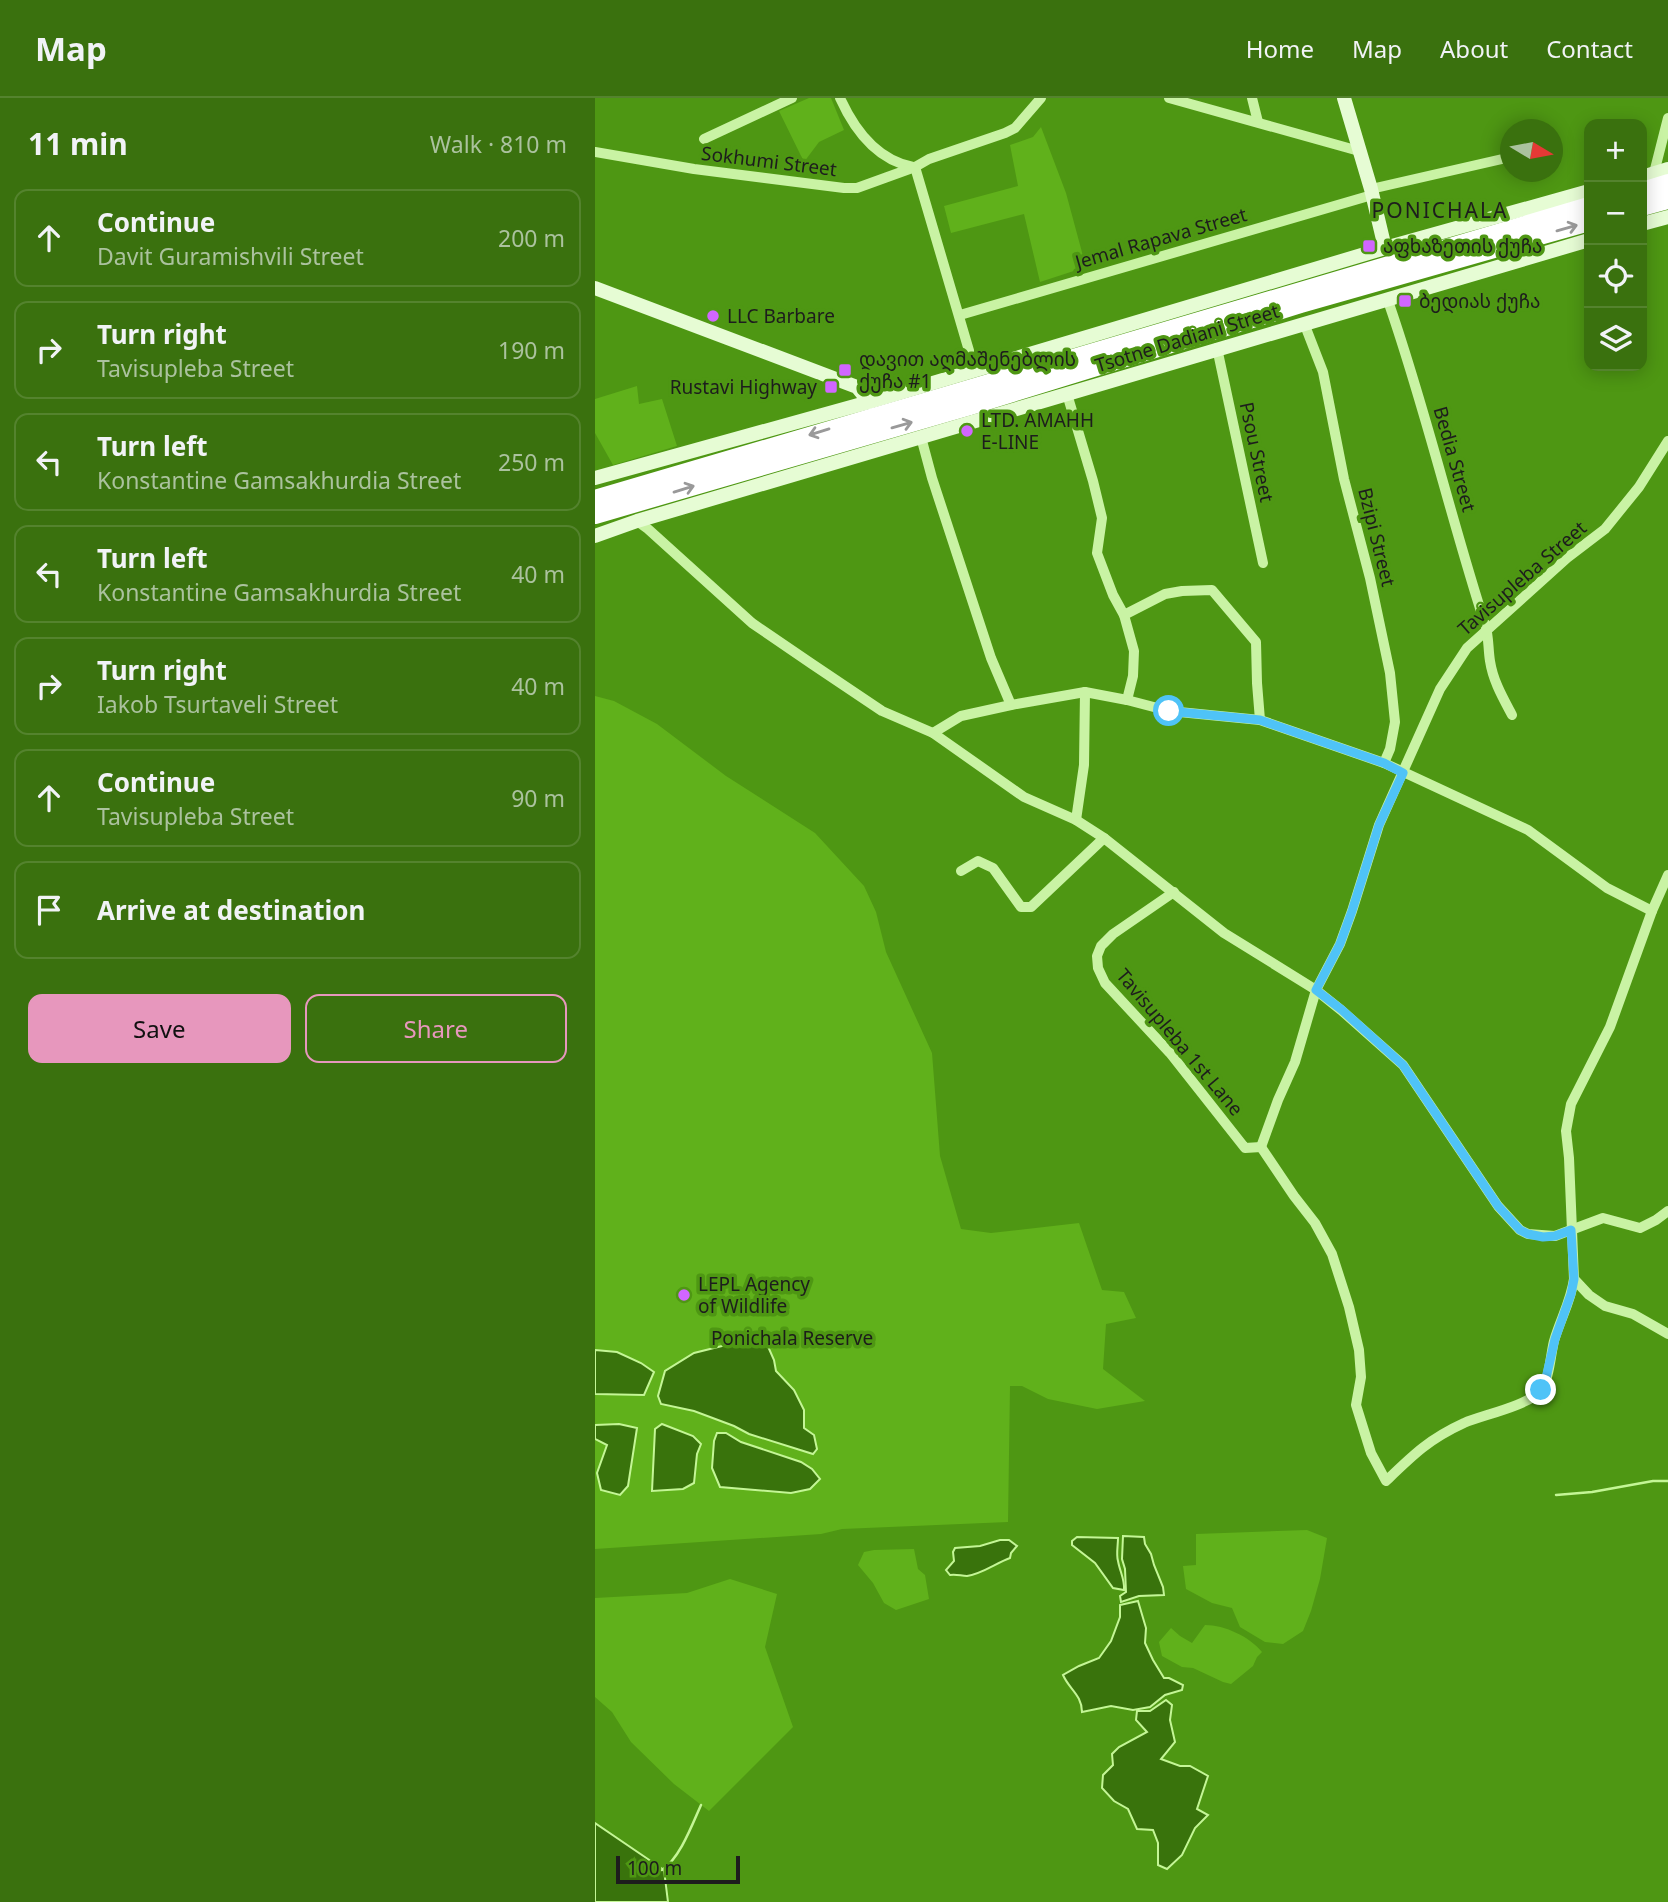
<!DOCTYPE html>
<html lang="en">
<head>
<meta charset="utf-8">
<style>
  :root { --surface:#3a710e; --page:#417617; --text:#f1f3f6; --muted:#abc29e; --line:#54832e; --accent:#e797bd }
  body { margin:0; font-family:"Noto Sans","Noto Sans Georgian",sans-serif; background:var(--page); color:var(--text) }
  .controls { position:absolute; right:21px; top:21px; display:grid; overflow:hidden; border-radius:14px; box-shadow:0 4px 18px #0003 }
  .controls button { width:63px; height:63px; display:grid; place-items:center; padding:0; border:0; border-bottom:2px solid var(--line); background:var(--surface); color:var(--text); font:35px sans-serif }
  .compass { position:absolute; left:905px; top:21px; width:63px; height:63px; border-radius:50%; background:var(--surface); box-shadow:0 4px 18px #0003; rotate:100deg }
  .scale { position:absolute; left:21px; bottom:18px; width:124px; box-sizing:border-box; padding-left:7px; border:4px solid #1d1d1d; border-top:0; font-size:19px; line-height:24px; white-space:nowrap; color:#1d1d1d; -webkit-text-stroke:5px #4e9713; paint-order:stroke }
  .stop { position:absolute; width:21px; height:21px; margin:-16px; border:5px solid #4fc3f7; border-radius:50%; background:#fff }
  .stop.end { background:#4fc3f7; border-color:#fff; box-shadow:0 2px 7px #0008 }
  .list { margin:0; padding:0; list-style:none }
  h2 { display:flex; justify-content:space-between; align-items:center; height:91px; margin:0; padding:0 28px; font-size:30px }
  h2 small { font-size:23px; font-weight:400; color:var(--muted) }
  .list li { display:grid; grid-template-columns:46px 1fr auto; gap:21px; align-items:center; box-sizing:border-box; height:98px; margin:0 14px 14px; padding:0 14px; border:2px solid var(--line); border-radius:14px }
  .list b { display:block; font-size:26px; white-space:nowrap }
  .list p { margin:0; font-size:23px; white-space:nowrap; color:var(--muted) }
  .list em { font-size:23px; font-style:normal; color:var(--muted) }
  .actions { display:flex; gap:14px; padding:21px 28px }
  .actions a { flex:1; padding:16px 0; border:2px solid var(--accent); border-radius:14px; text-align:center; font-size:24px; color:var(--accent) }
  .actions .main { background:var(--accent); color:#111 }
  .icon { flex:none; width:38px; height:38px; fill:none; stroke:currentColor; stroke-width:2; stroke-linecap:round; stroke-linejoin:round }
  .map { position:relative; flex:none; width:1073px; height:1804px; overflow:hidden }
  header { display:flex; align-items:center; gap:42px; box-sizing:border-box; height:98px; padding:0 35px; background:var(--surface); border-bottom:2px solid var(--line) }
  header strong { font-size:33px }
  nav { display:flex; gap:38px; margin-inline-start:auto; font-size:24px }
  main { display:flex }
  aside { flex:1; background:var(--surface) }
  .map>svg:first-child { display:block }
  .green { fill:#60b11b }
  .water { fill:#39730c; stroke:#c4f696; stroke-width:2 }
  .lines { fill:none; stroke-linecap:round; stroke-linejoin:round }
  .stream { stroke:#c4f696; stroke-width:2.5 }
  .street { stroke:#c9f3a4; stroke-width:10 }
  .secondary { stroke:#e6fcd4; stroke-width:14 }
  .highway { stroke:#fff; stroke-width:18 }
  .oneway { stroke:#999 }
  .route { stroke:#4fc3f7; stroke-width:9 }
  .poi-dot { fill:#d166ff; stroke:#4e9713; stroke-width:2.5 }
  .labels { text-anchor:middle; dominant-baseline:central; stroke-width:7; stroke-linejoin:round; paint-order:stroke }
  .street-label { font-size:19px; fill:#1d1d1d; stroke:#4e9713 }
  .poi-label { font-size:19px; fill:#1d1d1d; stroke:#4e9713; text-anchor:start }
  .park-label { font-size:19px; fill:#1c1d1a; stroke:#4e9713 }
  .neighbourhood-label { font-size:21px; letter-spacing:2px; fill:#1d1d1d; stroke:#4e9713 }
</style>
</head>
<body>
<header>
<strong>Map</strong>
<nav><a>Home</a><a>Map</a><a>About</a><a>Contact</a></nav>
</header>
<main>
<aside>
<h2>11 min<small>Walk · 810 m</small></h2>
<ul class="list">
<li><svg class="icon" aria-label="ahead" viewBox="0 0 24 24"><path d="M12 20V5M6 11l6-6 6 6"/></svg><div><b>Continue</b><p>Davit Guramishvili Street</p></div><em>200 m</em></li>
<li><svg class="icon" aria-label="right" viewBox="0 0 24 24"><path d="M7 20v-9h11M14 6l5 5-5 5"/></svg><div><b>Turn right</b><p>Tavisupleba Street</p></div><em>190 m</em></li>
<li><svg class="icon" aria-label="left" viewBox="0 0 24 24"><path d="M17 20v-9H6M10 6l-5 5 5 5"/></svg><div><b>Turn left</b><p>Konstantine Gamsakhurdia Street</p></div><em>250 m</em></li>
<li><svg class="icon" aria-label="left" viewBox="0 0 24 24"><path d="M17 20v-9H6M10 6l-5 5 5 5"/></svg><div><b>Turn left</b><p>Konstantine Gamsakhurdia Street</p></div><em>40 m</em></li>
<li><svg class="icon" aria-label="right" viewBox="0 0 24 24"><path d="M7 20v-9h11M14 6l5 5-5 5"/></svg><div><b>Turn right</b><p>Iakob Tsurtaveli Street</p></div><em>40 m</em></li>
<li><svg class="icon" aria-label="ahead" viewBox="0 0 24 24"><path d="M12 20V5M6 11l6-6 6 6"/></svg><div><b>Continue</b><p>Tavisupleba Street</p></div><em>90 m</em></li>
<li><svg class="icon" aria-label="arrive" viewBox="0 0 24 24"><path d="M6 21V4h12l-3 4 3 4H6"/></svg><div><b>Arrive at destination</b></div></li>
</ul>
<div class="actions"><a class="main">Save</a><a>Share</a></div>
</aside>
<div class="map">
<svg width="1073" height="1804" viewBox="0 0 1073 1804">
  <rect width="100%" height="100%" fill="#4e9713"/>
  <g class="green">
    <polygon points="214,0 236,0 249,32 224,44 209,64 184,13"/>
    <polygon points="446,29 471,95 491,169 445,184 429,116 356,135 349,108 423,88 415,47 438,39"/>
    <polygon points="42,288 44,306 67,301 82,348 18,367 0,335 0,301"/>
    <polygon points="0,598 19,603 62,626 131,678 220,735 269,788 281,814 291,854 337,955 345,1058 366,1131 396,1135 484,1125 507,1192 529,1194 541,1220 511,1226 508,1271 550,1303 502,1311 453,1301 427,1288 415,1288 413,1424 247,1431 226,1436 0,1451"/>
    <polygon points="712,1432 732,1440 725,1481 716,1513 708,1533 688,1546 670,1544 645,1529 637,1510 617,1505 591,1491 588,1468 601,1467 601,1436"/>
    <polygon points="319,1451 323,1471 330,1477 334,1501 301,1512 289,1505 278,1485 263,1467 269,1454 279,1452"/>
    <polygon points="135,1481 182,1496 170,1549 198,1629 114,1713 79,1686 36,1644 17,1614 0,1599 0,1500 92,1495"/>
    <path d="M610 1527C630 1527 655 1539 667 1554L662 1559 658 1568 636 1586 628 1584 598 1570 587 1569 567 1558 564 1544 576 1530 585 1538 597 1545Z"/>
  </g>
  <g class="water">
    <polygon points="171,1244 179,1262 181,1273 199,1292 209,1312 209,1330 219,1337 222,1351 218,1356 154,1336 139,1328 99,1313 66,1306 63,1298 70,1273 99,1255 131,1247"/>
    <polygon points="0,1252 22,1254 46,1265 59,1274 49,1297 0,1296"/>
    <polygon points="24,1326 42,1330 33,1388 25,1397 6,1392 2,1375 12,1347 0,1341 0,1327"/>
    <polygon points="67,1326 98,1338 106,1346 102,1356 99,1385 88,1391 57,1393 60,1331"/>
    <polygon points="122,1335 131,1335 146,1344 206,1364 217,1371 225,1381 215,1391 196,1395 125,1389 117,1370 119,1343"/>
    <polygon points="528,1438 549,1439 550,1446 556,1456 559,1467 568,1489 569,1497 544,1498 526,1504 525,1498 531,1494 530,1471 527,1461"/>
    <path d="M482 1439 523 1440C523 1448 521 1456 523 1463 525 1474 530 1482 529 1492L518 1490 500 1465 477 1447V1443Z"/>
    <path d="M405 1442H414L422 1448 416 1455 415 1460C401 1465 387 1476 372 1478 366 1478 362 1476 355 1477L351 1472 359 1463 358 1454 360 1450 385 1448Z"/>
    <path d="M543 1503 551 1530 550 1545 558 1562 569 1580H574L588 1587 587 1592 570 1597 555 1609 538 1612 516 1608 487 1614C487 1597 474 1591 468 1577L484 1568 504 1560 516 1543 525 1519V1507Z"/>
    <polygon points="571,1602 577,1607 575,1622 580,1644 566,1661 585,1668 595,1668 613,1678 602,1711 613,1717 600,1730 587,1757 572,1771 563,1767 563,1745 558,1732 542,1731 533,1711 519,1703 507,1690 508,1677 518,1667 517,1656 524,1649 552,1634 541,1622 542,1613 555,1613"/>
    <polygon points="0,1725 69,1772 73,1804 0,1804"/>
  </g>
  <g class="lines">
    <g class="stream">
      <polyline points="961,1397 997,1394 1058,1383 1073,1383"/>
      <path d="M67 1772C85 1760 97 1727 106 1707"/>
    </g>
    <g class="street">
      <path d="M245 0C259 31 282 62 318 69"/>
      <polyline points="574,0 764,53"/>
      <polyline points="657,0 663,24"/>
      <polyline points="109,41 197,0"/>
      <polyline points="0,54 99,71 249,90 262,90 320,69 334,61 410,35 420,30 446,0"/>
      <polyline points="320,69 380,273"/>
      <polyline points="1059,75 1073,20"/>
      <polyline points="776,91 916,59"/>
      <path d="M792 200C830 308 855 418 890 526 894 538 893 551 895 563 898 583 908 600 917 617"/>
      <polyline points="365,217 777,97"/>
      <polyline points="709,225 728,274 749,381 775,480 795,575 800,624 795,651 789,665"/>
      <polyline points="622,250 668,465"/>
      <polyline points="472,296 498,383 507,420 502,455 518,497 529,517 539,553 538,578 532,602"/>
      <polyline points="326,339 337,380 396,560 416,607"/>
      <polyline points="42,423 53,431 157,525 217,566 287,613 338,635 429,699 481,722 509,740 629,835 721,892 746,912 808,967 903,1108 925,1132 933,1136 960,1138 1008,1120 1045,1130 1061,1122 1073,1113"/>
      <polyline points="529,517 570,496 587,493 617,492 661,544 662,585 665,622"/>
      <polyline points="338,635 366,618 416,607 490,594 532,602 574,613 665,622 789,665 933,732 1012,790 1057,813"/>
      <polyline points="481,722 489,667 490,594"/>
      <polyline points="366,773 383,763 398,770 426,809 436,809 509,740"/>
      <polyline points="579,794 518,836 506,848 502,858 503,870 510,885 575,955 650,1050 666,1049"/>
      <path d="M666 1049 699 1098 720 1125 737 1156 754 1209 764 1252 766 1279 761 1307 776 1355 791 1383C818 1357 834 1341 869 1325 888 1317 931 1308 944 1294 955 1282 955 1259 959 1243 965 1222 976 1203 979 1181L974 1060 971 1033 976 1006 1015 929 1057 813 1073 777"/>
      <polyline points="666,1049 683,1002 700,964 721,892 745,846 757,813 784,727 845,591 872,550 972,460 1010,431 1044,389 1073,343"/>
      <polyline points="979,1181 994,1197 1010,1208 1038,1216 1073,1236"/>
    </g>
    <g class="secondary">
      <polyline points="749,0 776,91 790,150"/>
      <polyline points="1047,79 1073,71"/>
      <polyline points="1047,126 1073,119"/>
      <polyline points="0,190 262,289 274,304"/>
      <polyline points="0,380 274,304 790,150 994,93"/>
      <polyline points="0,438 42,423 994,142"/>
    </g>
    <g class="highway">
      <polyline points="1047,93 1073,85"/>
      <polyline points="1047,109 1073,102"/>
      <polyline points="0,401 994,108"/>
      <polyline points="0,417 375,308 706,206 994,124"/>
    </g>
  </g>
  <defs><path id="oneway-shaft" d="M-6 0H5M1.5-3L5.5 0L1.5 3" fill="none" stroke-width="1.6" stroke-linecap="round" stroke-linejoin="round" transform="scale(1.75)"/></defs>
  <g class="oneway">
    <use href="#oneway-shaft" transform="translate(972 130) rotate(-16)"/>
    <use href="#oneway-shaft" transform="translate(307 327) rotate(-16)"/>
    <use href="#oneway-shaft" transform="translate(224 334) rotate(163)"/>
    <use href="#oneway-shaft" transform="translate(89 391) rotate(-17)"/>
  </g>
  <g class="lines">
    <polyline class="route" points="574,613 665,622 789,665 808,675 784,727 757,813 745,846 721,892 747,912 808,967 903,1108 925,1132 933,1136 948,1139 960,1138 976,1132 979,1181 976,1196 960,1241 951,1280 946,1292"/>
  </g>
  <g class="poi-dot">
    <rect x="767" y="141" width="14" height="14" rx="3.5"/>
    <rect x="803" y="196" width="14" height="14" rx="3.5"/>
    <circle cx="118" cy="218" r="7"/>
    <rect x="243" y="265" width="14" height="14" rx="3.5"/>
    <rect x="229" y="282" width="14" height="14" rx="3.5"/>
    <circle cx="372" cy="333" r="7"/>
    <circle cx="89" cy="1197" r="7"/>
  </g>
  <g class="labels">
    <g class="street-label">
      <text transform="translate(174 63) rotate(7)">Sokhumi Street</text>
      <text transform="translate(566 140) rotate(-16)">Jemal Rapava Street</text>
      <text transform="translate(592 240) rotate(-17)">Tsotne Dadiani Street</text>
      <text transform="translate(662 354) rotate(78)">Psou Street</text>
      <text transform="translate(860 361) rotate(74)">Bedia Street</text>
      <text transform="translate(782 439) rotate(76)">Bzipi Street</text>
      <text transform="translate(927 480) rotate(-41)">Tavisupleba Street</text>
      <text transform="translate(585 944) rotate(50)">Tavisupleba 1st Lane</text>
    </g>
    <g class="poi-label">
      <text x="788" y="148">აფხაზეთის ქუჩა</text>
      <text x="824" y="203">ბედიას ქუჩა</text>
      <text x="132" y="218">LLC Barbare</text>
      <text x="264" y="261">დავით აღმაშენებლის<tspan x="264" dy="22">ქუჩა #1</tspan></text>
      <text x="222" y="289" text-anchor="end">Rustavi Highway</text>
      <text x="386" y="322">LTD. AMAHH<tspan x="386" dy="22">E-LINE</tspan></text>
      <text x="103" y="1186">LEPL Agency<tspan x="103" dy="22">of Wildlife</tspan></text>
    </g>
    <g class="park-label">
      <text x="197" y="1240">Ponichala Reserve</text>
    </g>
    <g class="neighbourhood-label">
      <text x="845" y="112">PONICHALA</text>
    </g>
  </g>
</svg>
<div class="controls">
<button>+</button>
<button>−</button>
<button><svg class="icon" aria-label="locate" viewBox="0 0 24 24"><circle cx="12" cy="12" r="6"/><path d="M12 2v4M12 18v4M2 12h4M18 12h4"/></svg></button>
<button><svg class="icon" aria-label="layers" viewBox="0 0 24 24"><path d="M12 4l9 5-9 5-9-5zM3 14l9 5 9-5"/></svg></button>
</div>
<svg class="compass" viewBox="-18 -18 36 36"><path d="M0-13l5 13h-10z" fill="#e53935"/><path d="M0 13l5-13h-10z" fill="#abc29e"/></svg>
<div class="scale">100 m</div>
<div class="stop" style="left:574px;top:613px"></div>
<div class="stop end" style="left:946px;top:1292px"></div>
</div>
</main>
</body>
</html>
